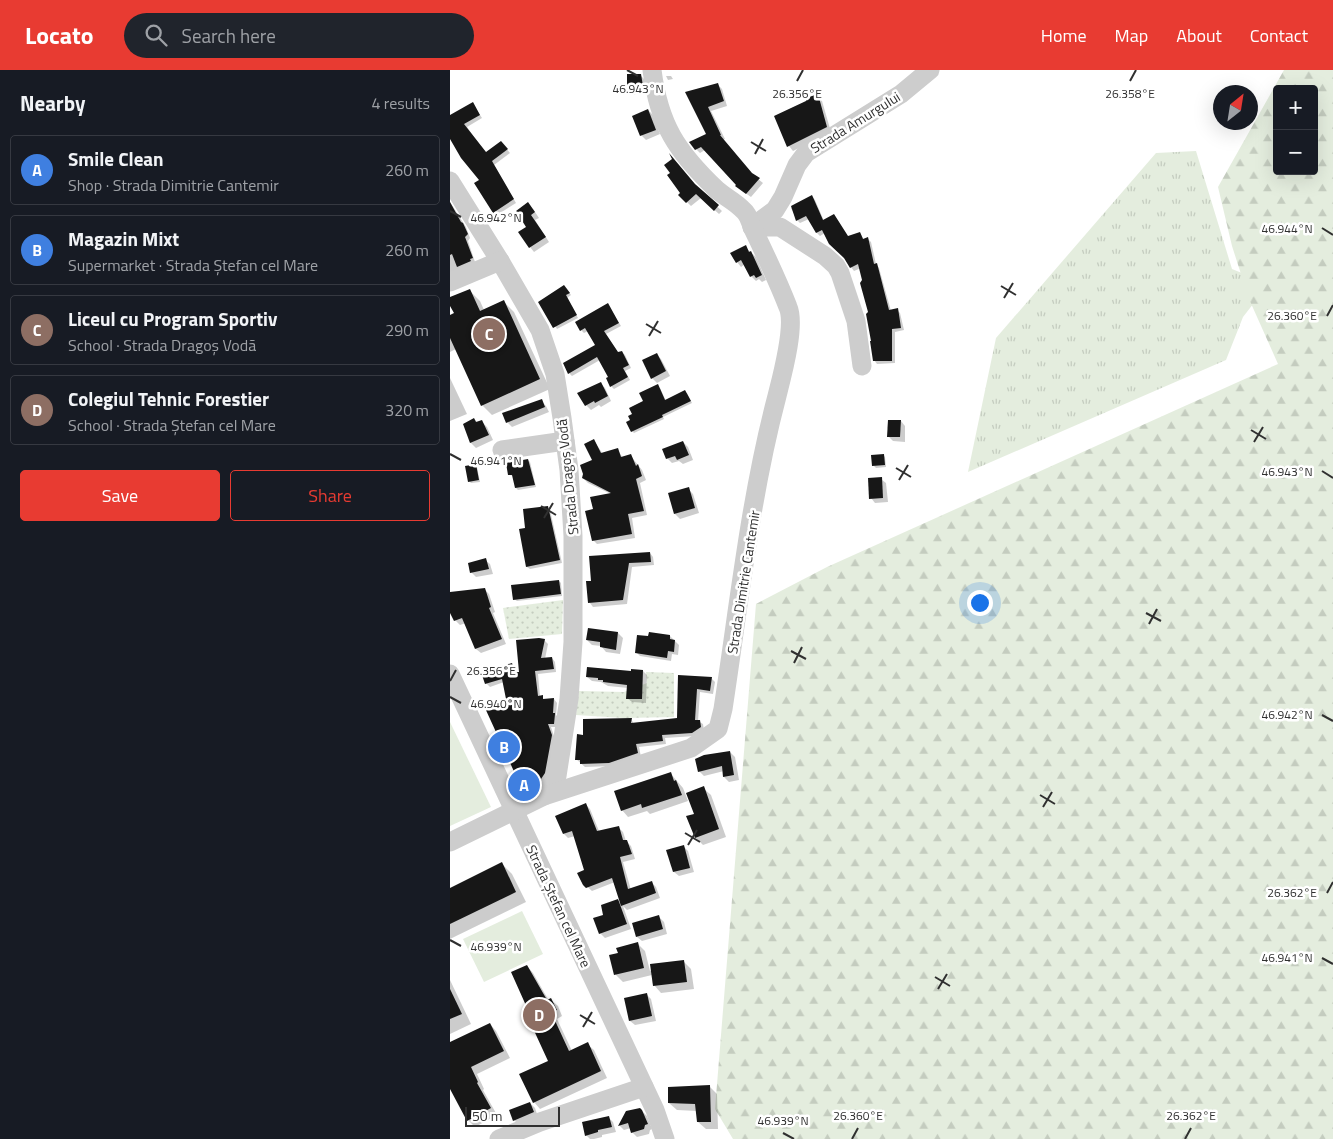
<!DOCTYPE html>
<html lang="en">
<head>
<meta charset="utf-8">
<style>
  :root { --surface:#171b24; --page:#20242c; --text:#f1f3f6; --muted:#9ea1a6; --line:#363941; --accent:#e83b32 }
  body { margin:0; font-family:"Titillium Web",sans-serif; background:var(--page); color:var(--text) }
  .controls { position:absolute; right:15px; top:15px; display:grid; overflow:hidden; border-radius:5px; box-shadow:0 5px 20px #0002 }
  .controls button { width:45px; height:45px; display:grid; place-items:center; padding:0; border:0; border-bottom:1px solid var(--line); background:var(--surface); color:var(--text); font:25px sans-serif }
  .compass { position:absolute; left:763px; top:15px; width:45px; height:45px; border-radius:50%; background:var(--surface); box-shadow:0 5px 20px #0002; rotate:30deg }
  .scale { position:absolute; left:15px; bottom:12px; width:95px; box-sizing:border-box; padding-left:5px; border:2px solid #303030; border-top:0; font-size:14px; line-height:18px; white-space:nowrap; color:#303030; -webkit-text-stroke:4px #fff; paint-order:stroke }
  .you { position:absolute; left:529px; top:532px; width:18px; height:18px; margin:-12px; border:4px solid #fff; border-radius:50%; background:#1a73e8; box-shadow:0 0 0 8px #1a73e833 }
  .badge { display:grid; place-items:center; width:32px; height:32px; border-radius:50%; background:var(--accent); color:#fff; font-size:16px; font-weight:700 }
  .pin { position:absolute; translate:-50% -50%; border:2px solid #fff; box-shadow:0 1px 5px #0006 }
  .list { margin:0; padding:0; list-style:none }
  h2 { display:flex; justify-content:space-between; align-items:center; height:65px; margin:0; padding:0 20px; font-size:21px }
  h2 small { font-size:16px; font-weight:400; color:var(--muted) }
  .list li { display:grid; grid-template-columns:32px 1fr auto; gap:15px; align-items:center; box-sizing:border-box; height:70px; margin:0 10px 10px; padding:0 10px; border:1px solid var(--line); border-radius:5px }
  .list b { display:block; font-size:19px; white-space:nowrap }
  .list p { margin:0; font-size:16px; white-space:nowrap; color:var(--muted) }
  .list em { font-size:16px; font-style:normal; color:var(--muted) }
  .actions { display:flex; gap:10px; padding:15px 20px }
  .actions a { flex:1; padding:11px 0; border:1px solid var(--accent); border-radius:5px; text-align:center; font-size:18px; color:var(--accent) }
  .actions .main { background:var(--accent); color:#fff }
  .icon { flex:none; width:28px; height:28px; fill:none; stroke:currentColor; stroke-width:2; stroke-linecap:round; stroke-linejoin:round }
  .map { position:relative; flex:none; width:883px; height:1069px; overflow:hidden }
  header { display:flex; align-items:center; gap:30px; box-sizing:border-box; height:70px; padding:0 25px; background:var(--accent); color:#fff }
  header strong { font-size:24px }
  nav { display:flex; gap:28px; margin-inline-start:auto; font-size:18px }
  .search { width:350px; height:45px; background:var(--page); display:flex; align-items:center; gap:12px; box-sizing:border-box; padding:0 18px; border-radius:28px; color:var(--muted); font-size:19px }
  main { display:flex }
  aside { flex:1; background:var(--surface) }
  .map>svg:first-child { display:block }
  .grass { fill:url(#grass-tufts) }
  .forest { fill:url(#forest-firs); fill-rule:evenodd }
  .park { fill:#e4edde }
  .garden { fill:url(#garden-dots) }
  .shadow { fill:#0003 }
  .building { fill:#171717 }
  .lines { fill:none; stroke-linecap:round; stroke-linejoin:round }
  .minor { stroke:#cdcdcd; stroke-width:19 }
  .ticks { fill:none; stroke:#303030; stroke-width:2 }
  .labels { text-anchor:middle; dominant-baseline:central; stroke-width:5; stroke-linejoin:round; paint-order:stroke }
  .street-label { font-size:14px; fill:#303030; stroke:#fff }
  .ticks-label { font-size:12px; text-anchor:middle; fill:#303030; stroke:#fff; stroke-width:5; stroke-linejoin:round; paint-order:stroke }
</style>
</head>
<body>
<header>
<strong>Locato</strong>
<div class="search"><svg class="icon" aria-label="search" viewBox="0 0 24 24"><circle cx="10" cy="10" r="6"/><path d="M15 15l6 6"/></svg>Search here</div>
<nav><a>Home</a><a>Map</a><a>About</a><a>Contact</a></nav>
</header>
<main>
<aside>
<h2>Nearby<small>4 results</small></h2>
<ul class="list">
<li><span class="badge" style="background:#3f7fe0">A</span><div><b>Smile Clean</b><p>Shop · Strada Dimitrie Cantemir</p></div><em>260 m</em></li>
<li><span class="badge" style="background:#3f7fe0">B</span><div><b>Magazin Mixt</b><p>Supermarket · Strada Ștefan cel Mare</p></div><em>260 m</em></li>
<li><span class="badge" style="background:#8d6e63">C</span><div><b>Liceul cu Program Sportiv</b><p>School · Strada Dragoș Vodă</p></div><em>290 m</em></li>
<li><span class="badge" style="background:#8d6e63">D</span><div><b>Colegiul Tehnic Forestier</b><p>School · Strada Ștefan cel Mare</p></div><em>320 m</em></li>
</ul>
<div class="actions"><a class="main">Save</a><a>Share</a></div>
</aside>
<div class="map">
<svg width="883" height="1069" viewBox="0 0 883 1069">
  <defs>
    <pattern id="grass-tufts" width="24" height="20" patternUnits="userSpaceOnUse" patternTransform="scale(1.25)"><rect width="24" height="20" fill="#e4edde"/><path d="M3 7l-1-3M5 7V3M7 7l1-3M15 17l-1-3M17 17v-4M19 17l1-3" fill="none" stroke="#c4ccbf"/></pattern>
    <pattern id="forest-firs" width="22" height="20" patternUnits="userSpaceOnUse" patternTransform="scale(1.25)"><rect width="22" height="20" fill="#e4edde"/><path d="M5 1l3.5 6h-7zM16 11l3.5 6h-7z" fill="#c4ccbf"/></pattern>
    <pattern id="garden-dots" width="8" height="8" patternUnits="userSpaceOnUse" patternTransform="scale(1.25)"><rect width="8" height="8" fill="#e4edde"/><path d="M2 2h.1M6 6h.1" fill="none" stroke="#c4ccbf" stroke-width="1.8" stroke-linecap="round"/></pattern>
  </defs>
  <rect width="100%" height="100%" fill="#fff"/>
  <polygon class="grass" points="746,81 782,199 814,212 814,220 793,247 776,290 518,402 546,268 706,83"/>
  <path class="forest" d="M834 0H883V1069H283L265 1039 306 534 377 497 828 294 799 229 782 176 768 117ZM827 19H864V101H827Z"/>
  <g class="park">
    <polygon points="0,652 41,737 0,756"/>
    <polygon points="72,841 93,884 34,912 13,869"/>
  </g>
  <g class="garden">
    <polygon points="113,530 112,564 59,569 53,538"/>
    <polygon points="196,602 224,603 224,647 174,648 126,645 129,621 174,622 197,613"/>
  </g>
  <g class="shadow">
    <polygon points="191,6 196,11 197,20 183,25 178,20"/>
    <polygon points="216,6 221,6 223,9 218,10"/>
    <polygon points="268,15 272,19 277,36 261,41 275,69 273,70 303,105 313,113 301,127 291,120 255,80 250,83 246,79 257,64 237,23"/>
    <polygon points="367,26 372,31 381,62 343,81 339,76 325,46"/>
    <polygon points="23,34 32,48 17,57 36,84 54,76 60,83 44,95 66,133 47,145 44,142 31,110 0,66 0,47"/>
    <polygon points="198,40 203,45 210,64 196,70 191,65"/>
    <polygon points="222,103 247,118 272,141 269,144 251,128 241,136 230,125 232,123"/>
    <polygon points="362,126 365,130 374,151 399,167 410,163 414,170 418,169 421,172 426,194 429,198 441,241 447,240 450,243 454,260 445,262 445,293 427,294 424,290 419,242 411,198 404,201 375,163 370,166 367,163 359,149 350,153 347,150 341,138 345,134"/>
    <polygon points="0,132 16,157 20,168 18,171 25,192 0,203"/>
    <polygon points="83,139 89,148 85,150 99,172 84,182 80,177 78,157 67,141"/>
    <polygon points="295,177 306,187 316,210 312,212 309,209 306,211 301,206 295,194 291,197 287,192"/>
    <polygon points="116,218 121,225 117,228 128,248 107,259 90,232"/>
    <polygon points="20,221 30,231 34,240 53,231 64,242 100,319 42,345 32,335 6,279 0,282 0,247 6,244 0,233 0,229"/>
    <polygon points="158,235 171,256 156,264 169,284 172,282 175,285 181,298 175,301 180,310 164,319 161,316 160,307 150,290 122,306 119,303 146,275 138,261 134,263 131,260"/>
    <polygon points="206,284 211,289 220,306 207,313 202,308"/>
    <polygon points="0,308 17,344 0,351"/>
    <polygon points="151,314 155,318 161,331 151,337 149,335 141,340 136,335"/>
    <polygon points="210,318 216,331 237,323 242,333 213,347 214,349 184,363 182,361 181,350 183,345"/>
    <polygon points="91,331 96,336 99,342 62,357 57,352"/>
    <polygon points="24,349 28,353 32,352 37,357 43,370 26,378 21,373 14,354"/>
    <polygon points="451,351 455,356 455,372 443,371 438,366"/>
    <polygon points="144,371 153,384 167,379 173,388 180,385 192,400 196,410 190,413 197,445 182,448 185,468 147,474 143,470 145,440 161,424 138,413 133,408 143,391"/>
    <polygon points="233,372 238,377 243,390 233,394 229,391 222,393 217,388"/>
    <polygon points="433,385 435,387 436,397 426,398 424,396"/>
    <polygon points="78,390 80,392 86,417 68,420 66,418 64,406 60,405"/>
    <polygon points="25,395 27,397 30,412 21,413 19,411"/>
    <polygon points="431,409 436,413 438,432 425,433 421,428"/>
    <polygon points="238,419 243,424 249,443 230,449 225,444"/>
    <polygon points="97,437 100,440 112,493 80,499 77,497 76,459"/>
    <polygon points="200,483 203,487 204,495 182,497 177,534 143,537 140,533 143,512 140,487"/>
    <polygon points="35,490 40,494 43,504 26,507 21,502"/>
    <polygon points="109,511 111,513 112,526 67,531 64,529"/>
    <polygon points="34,519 39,524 45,542 43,543 56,574 31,583 26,579 16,553 10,555 5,550 0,540 0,523"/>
    <polygon points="168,563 173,568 170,584 156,582 151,576 142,575 137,570"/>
    <polygon points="220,566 229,575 228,585 222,584 221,591 190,586 186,582"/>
    <polygon points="94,570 98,574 95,589 102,588 105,592 106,602 88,604 90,627 96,630 104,629 107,633 106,645 108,647 107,657 101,657 105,669 98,707 95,712 85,711 88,716 77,722 73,718 54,612 40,617 36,613 61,594 67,603 70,603"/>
    <polygon points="193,601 197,605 196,633 182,632 177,628 178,618 158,616 151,612 142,611 137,607"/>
    <polygon points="229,607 261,608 265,612 263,624 250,622 248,651 253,654 254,661 246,666 215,668 216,674 189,677 191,687 163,696 135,697 126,689 134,666 181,649 184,654 228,649"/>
    <polygon points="280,682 285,687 289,710 279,712 274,707 274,701 254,706 249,701"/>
    <polygon points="221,704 233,718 238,731 200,744 197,741 178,747 172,740"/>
    <polygon points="253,718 261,725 276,767 253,775 246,768 245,744"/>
    <polygon points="136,735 140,739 149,761 168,757 173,762 176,771 181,776 185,789 173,792 181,820 202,813 206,817 210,828 177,840 173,836 181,859 155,868 150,863 154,846 168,830 172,834 165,812 142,821 132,812 135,801 125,766 118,768 114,764"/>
    <polygon points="233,776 238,781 244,802 229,806 224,802"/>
    <polygon points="52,794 62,804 76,832 0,869 0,819"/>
    <polygon points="209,847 214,852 217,864 192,871 187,867"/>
    <polygon points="188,874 195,881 200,901 233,891 241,899 244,919 211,923 204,915 202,905 173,912 166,905 161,886"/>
    <polygon points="77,896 83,903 99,931 101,930 108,936 112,946 107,949 122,981 137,974 144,980 157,1008 90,1039 84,1032 100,992 80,940"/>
    <polygon points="0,910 21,954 0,964"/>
    <polygon points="196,924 201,929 206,951 185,955 180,951"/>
    <polygon points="40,954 46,961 60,988 27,1004 34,1019 33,1020 47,1045 25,1057 18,1050 0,1016 0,973"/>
    <polygon points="259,1016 267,1024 268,1059 256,1059 248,1052 247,1041 227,1040 219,1033"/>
    <polygon points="80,1033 85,1038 88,1047 69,1055 64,1050"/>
    <polygon points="192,1041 197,1046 202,1059 200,1060 199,1064 187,1067 182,1062 181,1058 174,1060 169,1055"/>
    <polygon points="158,1047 163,1052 166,1062 152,1065 152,1067 144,1069 140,1069 136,1065"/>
  </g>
  <g class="building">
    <polygon points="177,4 191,4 193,16 177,21"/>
    <polygon points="268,13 274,31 258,37 271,65 270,65 302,103 310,108 296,124 285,116 286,115 251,77 245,80 239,72 256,64 235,22"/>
    <polygon points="368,24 377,57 337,77 324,46 356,31 356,28"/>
    <polygon points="23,32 30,45 14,54 36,82 51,71 58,79 42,91 64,129 43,143 24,113 29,110 11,88 0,69 0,45"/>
    <polygon points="198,39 206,60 190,66 182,46"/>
    <polygon points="219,83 245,114 269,135 264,141 246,124 236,133 228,125 230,123 217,105 220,103 214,95 222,89"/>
    <polygon points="362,125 373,150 384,144 398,166 410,162 413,169 418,167 424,194 427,193 439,240 448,238 451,258 442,259 442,291 423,291 420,271 421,271 416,244 418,242 410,213 412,210 408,194 400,198 394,188 379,174 372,160 366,163 356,146 346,151 341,136"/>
    <polygon points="0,132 11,152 13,153 18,164 15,167 23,188 20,189 21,191 7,197 2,184 0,185"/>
    <polygon points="78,132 85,142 81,145 96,167 79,178 68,162 76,157 66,141"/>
    <polygon points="296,175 299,182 301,181 312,205 306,208 304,205 300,207 291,190 286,193 280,183"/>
    <polygon points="114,215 120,223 116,225 127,245 103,258 88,232"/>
    <polygon points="20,219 30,241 54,230 90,309 31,336 0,268 0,245 4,243 0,236 0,227"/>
    <polygon points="158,233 169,253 154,261 168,282 172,281 179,295 173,298 178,307 160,317 156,308 158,307 147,287 118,304 113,293 145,275 135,258 130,261 125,252"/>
    <polygon points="207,283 216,301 201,309 192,290"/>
    <polygon points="151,312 158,326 145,333 144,331 135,336 127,323"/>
    <polygon points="208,314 215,330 235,320 241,331 212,345 213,347 181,362 176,352 180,350 178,346 182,344 179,338 193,331 189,323"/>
    <polygon points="92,329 95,337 56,353 52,343"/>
    <polygon points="24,348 26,352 32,350 39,365 20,373 13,354"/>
    <polygon points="438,350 451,350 450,367 437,367"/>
    <polygon points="144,369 151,383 168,378 171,387 181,384 186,396 188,394 192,406 186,409 194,441 178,444 182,464 142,471 135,441 143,439 140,427 161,423 132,408 133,404 130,395 142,390 134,374"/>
    <polygon points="233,371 239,385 227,390 225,386 216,389 212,379"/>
    <polygon points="434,384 435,395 422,396 421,385"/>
    <polygon points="78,389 85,415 65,418 62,405 58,405 56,393"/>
    <polygon points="26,394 29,410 18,412 15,396"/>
    <polygon points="432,407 433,428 419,429 418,408"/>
    <polygon points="239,417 245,438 224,444 218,423"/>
    <polygon points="98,436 110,490 76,497 69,459 75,458 73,439"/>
    <polygon points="200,482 201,492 179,493 173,530 138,533 136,511 141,511 139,486"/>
    <polygon points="36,488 39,499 20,503 18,493"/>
    <polygon points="109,510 111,524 63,530 61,515"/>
    <polygon points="35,518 41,537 39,538 52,569 25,579 12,548 4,551 0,543 0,522"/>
    <polygon points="138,558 168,562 166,580 150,577 150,572 136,570"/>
    <polygon points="199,562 220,565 220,569 225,570 224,582 218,581 217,588 185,583 187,565 198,566"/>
    <polygon points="89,568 95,569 91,588 102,587 104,599 85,601 88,626 93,625 93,629 104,628 103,643 105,643 105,644 104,654 98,654 102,665 95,703 91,709 83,708 85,713 72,719 35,638 56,629 52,609 35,614 31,602 62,593 65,602 69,602 66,570"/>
    <polygon points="137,597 181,601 181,599 193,600 192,629 176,629 177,615 153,612 153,610 148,610 148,608 136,607"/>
    <polygon points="228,605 262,607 260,621 247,619 245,650 250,650 251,657 242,663 212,665 213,671 186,674 188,683 159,693 130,694 130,690 125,690 127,664 133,665 133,649 182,648 181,653 227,648"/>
    <polygon points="280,681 284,705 273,707 272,696 248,702 245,689 254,685"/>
    <polygon points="221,702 224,711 226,710 232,725 192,738 191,734 171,741 164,721"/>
    <polygon points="254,716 269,759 245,768 236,746 244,744 236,723"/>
    <polygon points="136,733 147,761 169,756 173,770 177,770 182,784 170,787 178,819 202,811 206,823 171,836 162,808 136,818 133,815 127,803 134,800 122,761 113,764 105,746"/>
    <polygon points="234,775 240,798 223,802 216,780"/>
    <polygon points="52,792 66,822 0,854 0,818"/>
    <polygon points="168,829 177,854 149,864 143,848 153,845 151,835"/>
    <polygon points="209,845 213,859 186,867 182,853"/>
    <polygon points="188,872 194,898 164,905 159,885 168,883 166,878"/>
    <polygon points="234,890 237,912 203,916 200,894"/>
    <polygon points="77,895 97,930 101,928 107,940 101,942 119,981 138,972 151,1001 83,1033 69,1004 98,991 75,941 78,940 61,902"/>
    <polygon points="0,919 12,944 0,949"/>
    <polygon points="197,923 202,946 179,951 174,928"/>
    <polygon points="40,953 54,981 21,997 28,1012 27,1013 41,1038 17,1051 0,1019 0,972"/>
    <polygon points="260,1015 261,1052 247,1052 245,1034 218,1033 218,1017"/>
    <polygon points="80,1032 84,1042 63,1051 59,1040"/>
    <polygon points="190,1038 192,1040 198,1054 195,1055 194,1059 181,1063 178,1053 168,1056 176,1041"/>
    <polygon points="159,1046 162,1057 148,1060 148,1062 135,1066 132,1052"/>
  </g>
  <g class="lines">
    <g class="minor">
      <polyline points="0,111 50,191 90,260 105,304 112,348 119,400 123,466 123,572 119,629 107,706 94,726"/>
      <polyline points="302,157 325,140 333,127 347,95 356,83 451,24 480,0"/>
      <polyline points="302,157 330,157 375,186 386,196 390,203 406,251 412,296"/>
      <polyline points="0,212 50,191"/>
      <polyline points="52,380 115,371"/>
      <polyline points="0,604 205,1040 215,1069"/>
      <path d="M0 772 94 726 241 678 268 659 273 639C289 535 300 428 327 326 332 306 346 255 338 237 328 211 316 186 304 161 301 155 299 145 294 141 286 132 275 127 267 120 227 82 209 55 202 0"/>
      <polyline points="49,1069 90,1052 194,1017"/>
    </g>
  </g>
  <path class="ticks" d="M177 0 188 6M347 11 353 0M680 11 686 0M301 72 316 81M305 84 313 69M0 141 11 147M872 158 883 165M551 216 566 225M554 228 563 213M877 246 883 235M196 254 211 263M199 266 208 251M801 360 816 369M804 372 813 357M0 384 11 390M446 398 461 407M872 401 883 408M449 410 458 395M91 436 106 445M94 448 103 433M696 543 711 551M699 554 707 539M341 581 356 589M344 593 352 577M0 611 6 600M0 627 11 633M872 645 883 651M590 725 605 734M593 737 602 722M235 763 250 772M238 775 247 760M877 823 883 812M0 870 11 876M872 888 883 894M485 907 500 916M488 919 497 904M130 945 145 954M133 957 142 942M333 1063 344 1069M402 1069 408 1058M735 1069 741 1058"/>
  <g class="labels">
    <g class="street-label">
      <text transform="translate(405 52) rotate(-32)">Strada Amurgului</text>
      <text transform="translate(117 407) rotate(-96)">Strada Dragoș Vodă</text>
      <text transform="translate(293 512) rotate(-81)">Strada Dimitrie Cantemir</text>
      <text transform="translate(109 836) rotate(65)">Strada Ștefan cel Mare</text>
    </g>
  </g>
  <g class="ticks-label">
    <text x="188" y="23">46.943°N</text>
    <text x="347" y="28">26.356°E</text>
    <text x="680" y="28">26.358°E</text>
    <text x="46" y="152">46.942°N</text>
    <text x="837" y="163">46.944°N</text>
    <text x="842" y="250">26.360°E</text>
    <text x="46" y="395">46.941°N</text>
    <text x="837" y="406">46.943°N</text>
    <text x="41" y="605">26.356°E</text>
    <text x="46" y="638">46.940°N</text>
    <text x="837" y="649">46.942°N</text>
    <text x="842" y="827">26.362°E</text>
    <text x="46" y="881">46.939°N</text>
    <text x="837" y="892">46.941°N</text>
    <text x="408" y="1050">26.360°E</text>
    <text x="741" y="1050">26.362°E</text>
    <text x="333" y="1055">46.939°N</text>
  </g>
</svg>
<div class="controls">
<button>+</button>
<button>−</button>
</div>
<svg class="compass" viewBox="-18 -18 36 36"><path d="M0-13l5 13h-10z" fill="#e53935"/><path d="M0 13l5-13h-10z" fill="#9ea1a6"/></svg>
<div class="scale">50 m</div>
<div class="you"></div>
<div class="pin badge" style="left:74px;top:715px;background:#3f7fe0">A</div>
<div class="pin badge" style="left:54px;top:677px;background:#3f7fe0">B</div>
<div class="pin badge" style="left:39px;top:264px;background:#8d6e63">C</div>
<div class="pin badge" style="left:89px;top:945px;background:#8d6e63">D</div>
</div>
</main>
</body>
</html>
